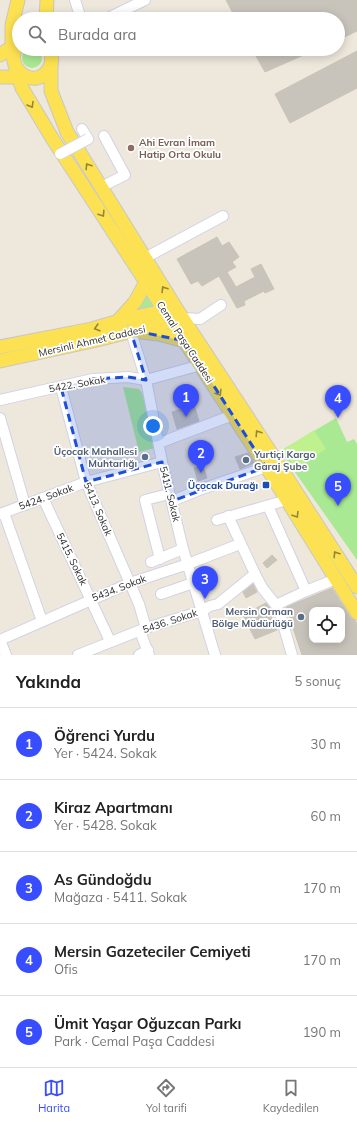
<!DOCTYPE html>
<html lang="tr">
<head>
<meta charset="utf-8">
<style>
  :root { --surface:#fff; --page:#f6f6f6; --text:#222; --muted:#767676; --line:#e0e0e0; --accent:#374dff }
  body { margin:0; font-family:Mulish,sans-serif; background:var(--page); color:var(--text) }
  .controls { position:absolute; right:12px; bottom:12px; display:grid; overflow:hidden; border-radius:8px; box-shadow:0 2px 10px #0003 }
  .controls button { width:36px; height:36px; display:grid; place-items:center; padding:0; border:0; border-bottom:1px solid var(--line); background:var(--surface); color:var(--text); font:20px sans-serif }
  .you { position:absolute; left:153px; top:426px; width:14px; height:14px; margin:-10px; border:3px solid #fff; border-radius:50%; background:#1a73e8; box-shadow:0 0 0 6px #1a73e833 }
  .badge { display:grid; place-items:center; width:26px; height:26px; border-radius:50%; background:var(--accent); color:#fff; font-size:13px; font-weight:700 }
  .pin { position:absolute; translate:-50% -33px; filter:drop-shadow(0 1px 2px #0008) }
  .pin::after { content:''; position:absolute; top:21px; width:14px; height:12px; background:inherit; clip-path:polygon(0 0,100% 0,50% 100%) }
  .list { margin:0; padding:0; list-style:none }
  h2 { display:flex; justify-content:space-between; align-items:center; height:52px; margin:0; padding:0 16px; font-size:17px }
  h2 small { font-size:13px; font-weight:400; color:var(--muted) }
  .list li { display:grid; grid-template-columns:26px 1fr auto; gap:12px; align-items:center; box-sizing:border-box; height:72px; padding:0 16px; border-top:1px solid var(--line) }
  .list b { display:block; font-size:15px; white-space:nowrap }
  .list p { margin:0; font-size:13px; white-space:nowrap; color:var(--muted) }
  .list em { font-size:13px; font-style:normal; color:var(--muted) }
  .icon { flex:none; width:22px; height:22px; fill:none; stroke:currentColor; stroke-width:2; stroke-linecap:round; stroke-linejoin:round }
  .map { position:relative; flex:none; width:357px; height:655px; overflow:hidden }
  .search { position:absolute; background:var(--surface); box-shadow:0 2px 10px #0003; left:12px; right:12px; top:12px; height:44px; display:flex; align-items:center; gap:10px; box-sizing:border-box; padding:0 14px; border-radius:22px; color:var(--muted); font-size:15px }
  .sheet { height:412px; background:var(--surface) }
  nav { display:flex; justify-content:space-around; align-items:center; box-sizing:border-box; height:56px; border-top:1px solid var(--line); background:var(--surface); font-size:11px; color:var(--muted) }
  nav a { display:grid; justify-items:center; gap:2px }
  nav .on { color:var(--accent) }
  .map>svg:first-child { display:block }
  .green { fill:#aae993 }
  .pitch { fill:#bff18e }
  .building { fill:#c9c4bb; stroke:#c9c4b5; fill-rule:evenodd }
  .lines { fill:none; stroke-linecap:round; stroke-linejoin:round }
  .minor-casing { stroke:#d1d3e5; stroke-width:12 }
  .major-casing { stroke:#c8c8c8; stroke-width:15 }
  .minor { stroke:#fff; stroke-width:10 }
  .major { stroke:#fce252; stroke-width:13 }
  .minor-bridge-casing { stroke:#d1d3e5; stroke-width:12; stroke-linecap:butt }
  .minor-bridge { stroke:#fff; stroke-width:10 }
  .oneway { stroke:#94863e }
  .marked { fill:#1d4ed8; fill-opacity:0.2; stroke:#1d4ed8; stroke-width:3; stroke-dasharray:8 5; stroke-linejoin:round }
  .education-dot { fill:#8d6e63; stroke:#fff; stroke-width:1.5 }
  .service-dot { fill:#5c6f8a; stroke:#fff; stroke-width:1.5 }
  .transit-dot { fill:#1a4fb4; stroke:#fff; stroke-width:1.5 }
  .labels { text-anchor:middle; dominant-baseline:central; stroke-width:3.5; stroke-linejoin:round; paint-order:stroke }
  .education-label { font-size:10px; font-weight:bold; fill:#785e54; stroke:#fff; text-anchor:start }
  .street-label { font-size:10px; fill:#2b2b2b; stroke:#fff }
  .service-label { font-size:10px; font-weight:bold; fill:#4e5e75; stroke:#fff; text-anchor:end }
  .transit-label { font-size:10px; font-weight:bold; fill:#164399; stroke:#fff; text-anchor:end }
</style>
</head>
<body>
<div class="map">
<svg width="357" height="655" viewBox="0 0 357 655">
  <rect width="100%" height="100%" fill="#eee7dc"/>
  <g class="green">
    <circle cx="32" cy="58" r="10"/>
    <polygon points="147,293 158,309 124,317"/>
    <polygon points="123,387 139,389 142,393 155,448 139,452"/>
    <polygon points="336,418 347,442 354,439 357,444 357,560 280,451"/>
  </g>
  <polygon class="pitch" points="314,430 326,449 295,468 283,450"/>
  <g class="building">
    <polygon points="226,0 357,0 357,31 338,40 338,19 236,19"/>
    <polygon points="252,49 317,49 265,72"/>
    <polygon points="357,51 357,88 290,123 275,94"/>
    <polygon points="217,237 222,246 229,242 239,257 232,262 236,267 227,272 236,287 255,277 251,269 261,264 274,289 265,293 264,291 244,301 245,305 237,308 219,276 202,286 198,281 191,284 177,259"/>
    <polygon points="194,405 199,421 177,429 172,412"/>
    <polygon points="248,453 254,463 240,469 235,457"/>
    <polygon points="203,466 207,478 198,481 194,468"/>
    <polygon points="272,555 277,560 267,568 263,563"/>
    <polygon points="253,584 257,592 246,598 243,592"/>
    <path d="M332 588 350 617 355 620 357 624V655H302L286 607ZM312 610H342V640H312Z"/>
    <polygon points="266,603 270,608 273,615 271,616 277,630 255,639 243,615"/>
  </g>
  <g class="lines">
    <g class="minor-casing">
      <g id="minor">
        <polyline points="75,0 81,19"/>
        <polyline points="106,19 145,0"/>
        <polyline points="82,129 88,139"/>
        <polyline points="101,187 125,175 104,136"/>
        <polyline points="145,258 223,216"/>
        <polyline points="183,318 200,319 221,305"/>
        <polyline points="131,332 146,380 162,462 183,549 215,655"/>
        <polyline points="61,387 86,482 139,604 146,628"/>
        <polyline points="0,400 93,379 128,377 146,380 201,365"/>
        <polyline points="0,418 25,505"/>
        <polyline points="159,443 233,415"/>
        <polyline points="43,498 110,641"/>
        <polyline points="172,501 199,490 266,467"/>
        <polyline points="268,506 306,591"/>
        <polyline points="4,513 42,621"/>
        <polyline points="0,514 86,482 162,462"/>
        <polyline points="228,516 255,574 263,589 276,605 281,617 292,655"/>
        <polyline points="217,520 287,500"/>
        <polyline points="160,559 145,500 169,494"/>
        <polyline points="151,562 183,549"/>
        <polyline points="161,594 193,583"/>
        <polyline points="276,605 306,591 336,579"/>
        <polyline points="140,631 149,655"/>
        <polyline points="0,640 130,583 188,564 240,544"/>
        <polyline points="0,640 6,655"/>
        <polyline points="78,655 146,628 202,611 210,606 218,604 255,574"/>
        <polyline points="139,655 148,650"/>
      </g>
    </g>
    <g class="major-casing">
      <g id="major">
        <polyline points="46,19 47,0"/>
        <path d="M19 43C0 67 36 94 50 67 53 61 52 55 49 49"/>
        <polyline points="0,55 17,44"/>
        <polyline points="12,55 12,25 18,0"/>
        <polyline points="51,64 51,91 67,132 176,308 275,459 357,587"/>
        <polyline points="16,70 22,88 52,138 264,463 357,613"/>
        <polyline points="0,77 25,77"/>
        <polyline points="117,322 135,302 146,282"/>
        <polyline points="141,332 159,334 185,341"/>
        <polyline points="0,347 92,329 126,319 172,309"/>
        <polyline points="0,361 97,340 179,319"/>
      </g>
    </g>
    <use href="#minor" class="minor"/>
    <use href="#major" class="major"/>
    <g class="minor-bridge-casing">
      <polyline id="minor-bridge" points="60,154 88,139"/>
    </g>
    <use href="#minor-bridge" class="minor-bridge"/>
  </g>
  <defs><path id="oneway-chevron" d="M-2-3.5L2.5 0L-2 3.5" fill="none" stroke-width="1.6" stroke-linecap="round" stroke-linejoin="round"/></defs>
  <g class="oneway">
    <use href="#oneway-chevron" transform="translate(31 105) rotate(59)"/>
    <use href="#oneway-chevron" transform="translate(88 166) rotate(-122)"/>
    <use href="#oneway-chevron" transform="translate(102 214) rotate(57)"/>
    <use href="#oneway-chevron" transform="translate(164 289) rotate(-122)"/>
    <use href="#oneway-chevron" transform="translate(97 328) rotate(164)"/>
    <use href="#oneway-chevron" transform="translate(219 393) rotate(57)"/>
    <use href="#oneway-chevron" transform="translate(258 433) rotate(-123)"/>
    <use href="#oneway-chevron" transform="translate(296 515) rotate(58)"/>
    <use href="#oneway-chevron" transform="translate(336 554) rotate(-123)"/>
  </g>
  <path class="marked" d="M136 331 185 341 266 467 172 501 162 462 86 482 61 387 93 379 128 377 146 380 131 332Z"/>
  <circle class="education-dot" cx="131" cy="148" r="4"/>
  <g class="service-dot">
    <circle cx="145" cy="457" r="4"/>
    <circle cx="246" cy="460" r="4"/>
    <circle cx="301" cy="617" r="4"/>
  </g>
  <rect class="transit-dot" x="262" y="481" width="8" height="8" rx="2"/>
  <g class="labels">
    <g class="education-label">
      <text x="139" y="142">Ahi Evran İmam<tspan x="139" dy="12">Hatip Orta Okulu</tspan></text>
    </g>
    <g class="street-label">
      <text transform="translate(92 341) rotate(-13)">Mersinli Ahmet Caddesi</text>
      <text transform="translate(185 342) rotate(57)">Cemal Paşa Caddesi</text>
      <text transform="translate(77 384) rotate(-10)">5422. Sokak</text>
      <text transform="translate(170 494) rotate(76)">5411. Sokak</text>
      <text transform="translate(46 497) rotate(-20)">5424. Sokak</text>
      <text transform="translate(98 509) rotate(67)">5413. Sokak</text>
      <text transform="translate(72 559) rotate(64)">5415. Sokak</text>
      <text transform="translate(119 588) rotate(-21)">5434. Sokak</text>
      <text transform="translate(170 621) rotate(-18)">5436. Sokak</text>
    </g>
    <g class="service-label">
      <text x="137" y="451">Üçocak Mahallesi<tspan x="137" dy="12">Muhtarlığı</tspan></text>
      <text x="254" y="454" text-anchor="start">Yurtiçi Kargo<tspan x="254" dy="12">Garaj Şube</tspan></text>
      <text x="293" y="611">Mersin Orman<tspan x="293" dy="12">Bölge Müdürlüğü</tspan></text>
    </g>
    <g class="transit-label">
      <text x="258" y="485">Üçocak Durağı</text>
    </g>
  </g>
</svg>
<div class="controls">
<button><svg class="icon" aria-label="locate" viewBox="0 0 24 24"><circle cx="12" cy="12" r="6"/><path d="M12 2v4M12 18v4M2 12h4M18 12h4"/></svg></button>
</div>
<div class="you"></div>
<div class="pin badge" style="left:186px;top:417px">1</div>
<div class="pin badge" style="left:201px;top:473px">2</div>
<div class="pin badge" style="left:205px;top:599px">3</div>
<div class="pin badge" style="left:338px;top:418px">4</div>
<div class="pin badge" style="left:338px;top:506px">5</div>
<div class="search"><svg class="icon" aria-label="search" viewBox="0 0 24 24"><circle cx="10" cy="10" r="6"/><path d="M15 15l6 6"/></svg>Burada ara</div>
</div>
<section class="sheet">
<h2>Yakında<small>5 sonuç</small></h2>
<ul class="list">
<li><span class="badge">1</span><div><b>Öğrenci Yurdu</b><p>Yer · 5424. Sokak</p></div><em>30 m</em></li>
<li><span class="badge">2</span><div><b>Kiraz Apartmanı</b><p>Yer · 5428. Sokak</p></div><em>60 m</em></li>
<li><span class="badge">3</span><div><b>As Gündoğdu</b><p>Mağaza · 5411. Sokak</p></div><em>170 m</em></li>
<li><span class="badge">4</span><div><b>Mersin Gazeteciler Cemiyeti</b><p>Ofis</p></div><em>170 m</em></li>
<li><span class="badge">5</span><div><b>Ümit Yaşar Oğuzcan Parkı</b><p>Park · Cemal Paşa Caddesi</p></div><em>190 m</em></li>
</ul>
</section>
<nav>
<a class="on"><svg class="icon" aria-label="map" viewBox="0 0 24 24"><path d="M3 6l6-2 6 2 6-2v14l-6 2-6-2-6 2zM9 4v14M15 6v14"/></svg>Harita</a>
<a><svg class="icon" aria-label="directions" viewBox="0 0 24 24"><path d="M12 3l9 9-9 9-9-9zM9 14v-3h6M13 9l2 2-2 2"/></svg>Yol tarifi</a>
<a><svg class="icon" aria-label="saved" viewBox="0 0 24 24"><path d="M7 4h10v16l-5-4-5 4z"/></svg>Kaydedilen</a>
</nav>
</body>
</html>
